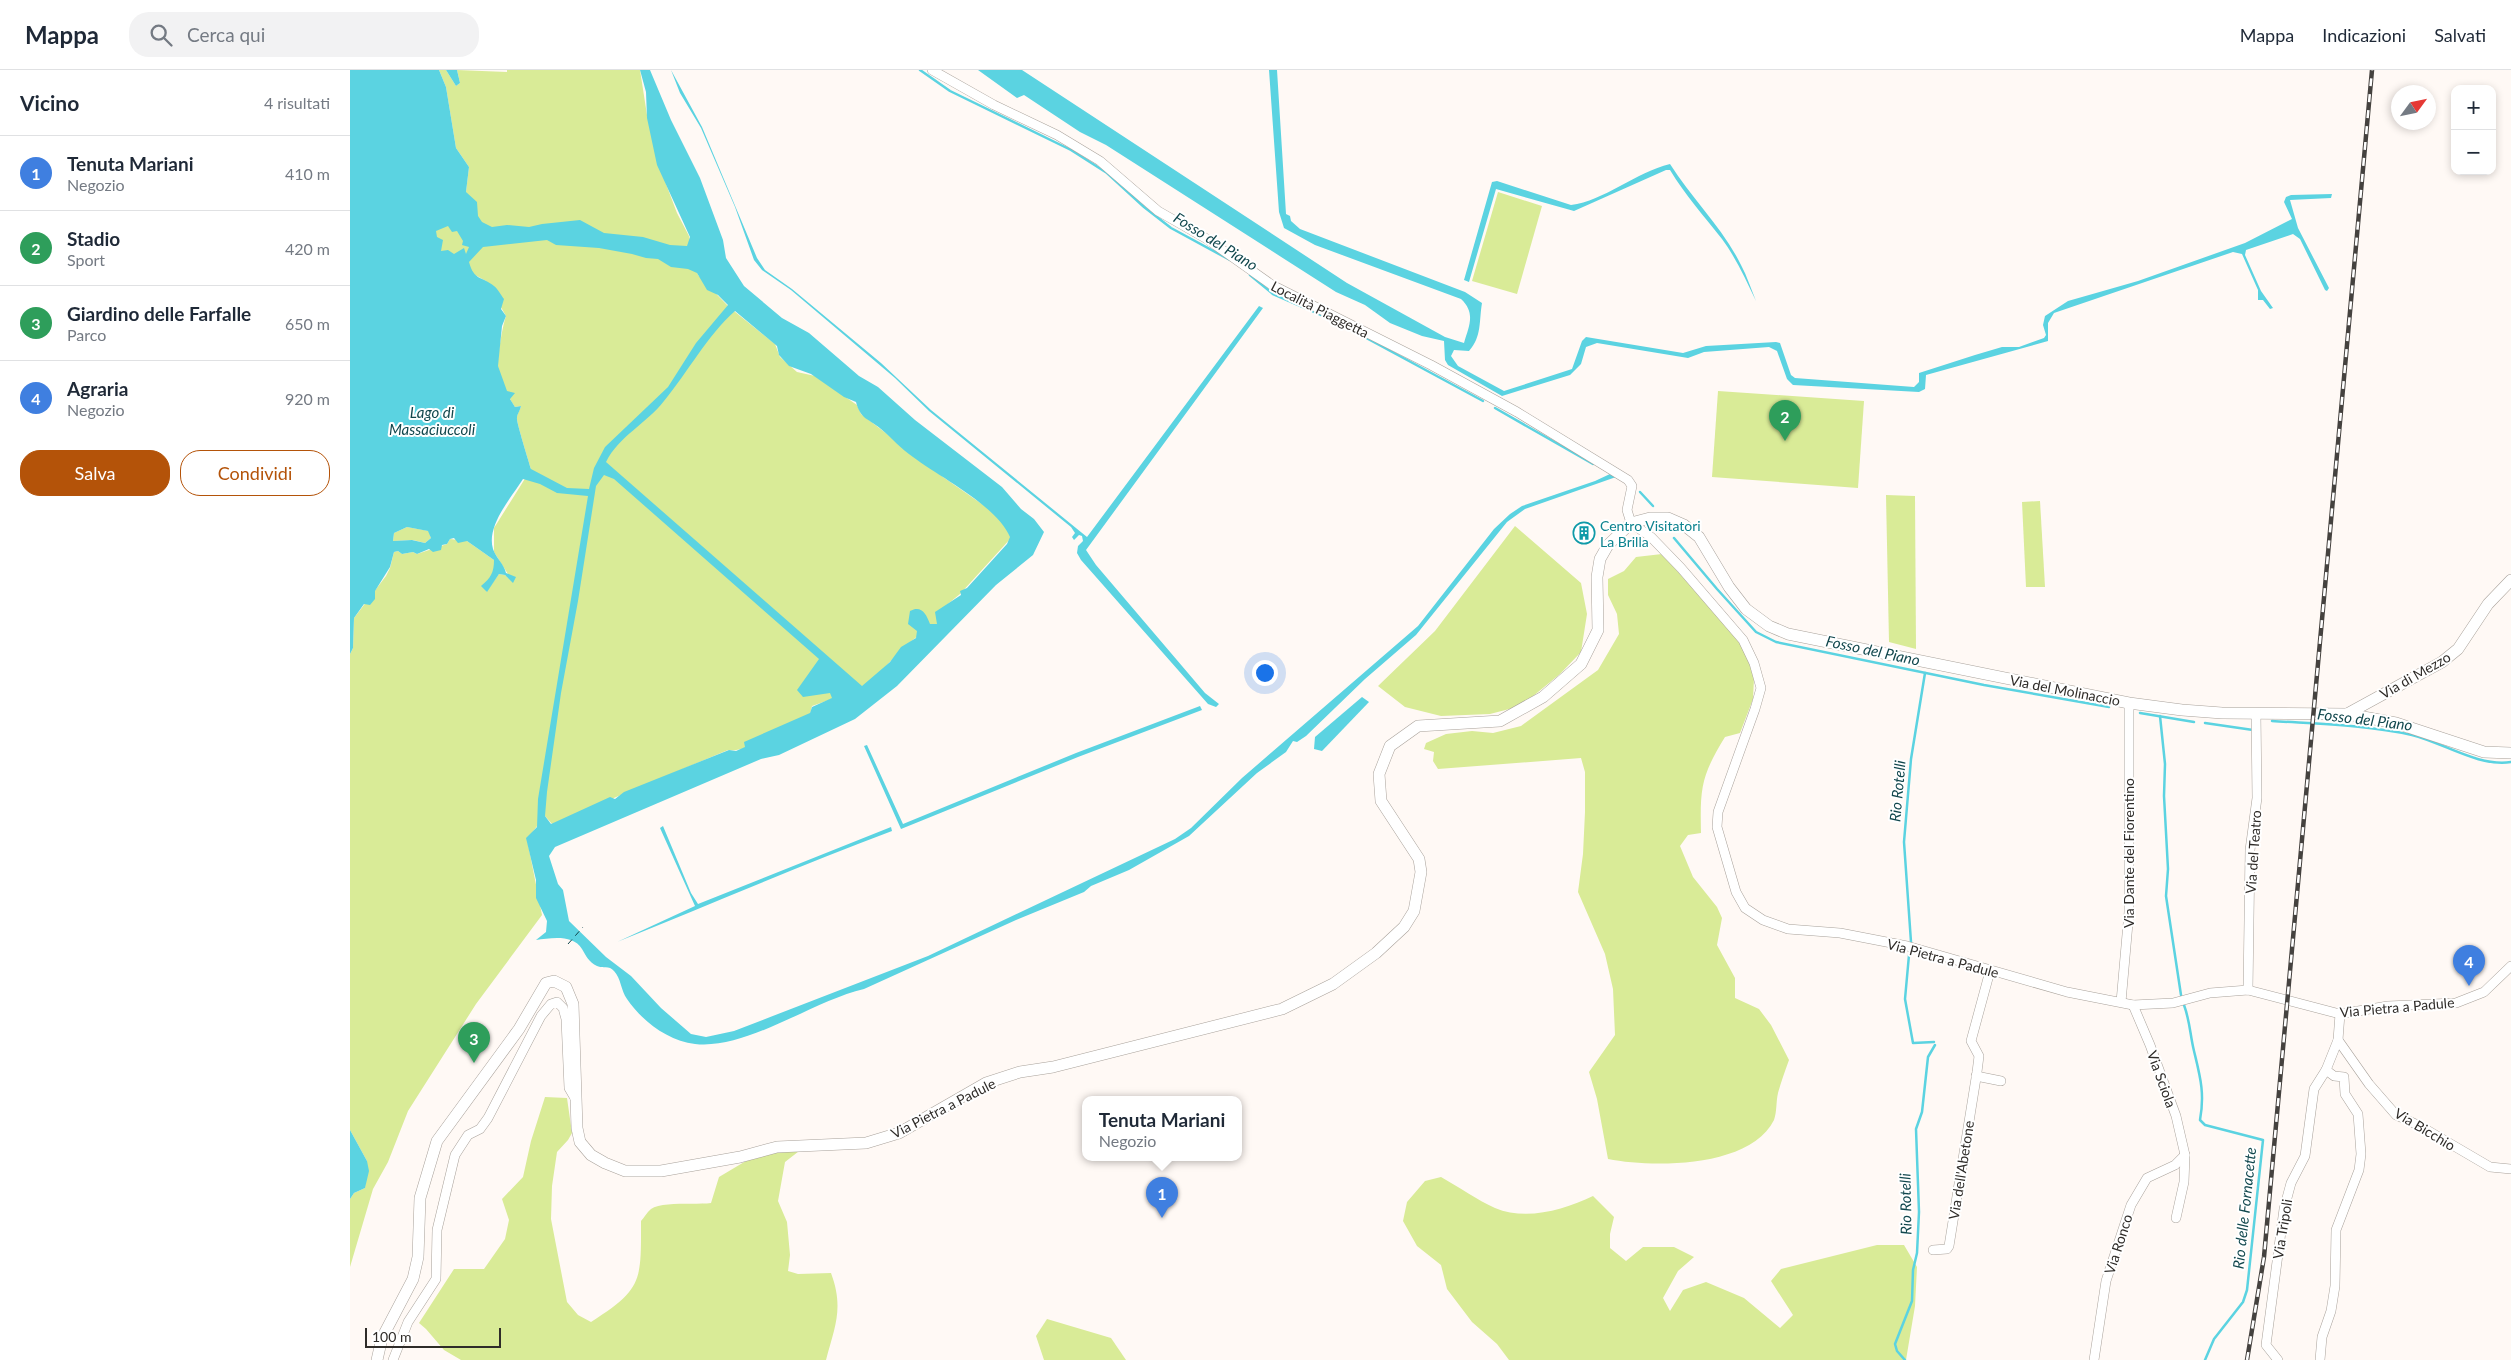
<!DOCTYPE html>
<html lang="it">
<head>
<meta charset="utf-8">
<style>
  :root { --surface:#fff; --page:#f2f2f3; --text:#1f2937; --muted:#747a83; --line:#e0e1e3; --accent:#b45309 }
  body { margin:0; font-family:Lato,sans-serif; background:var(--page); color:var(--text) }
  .controls { position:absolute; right:15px; top:15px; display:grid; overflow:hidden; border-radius:10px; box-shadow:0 2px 8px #0003 }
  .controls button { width:45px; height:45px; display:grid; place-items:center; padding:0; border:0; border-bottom:1px solid var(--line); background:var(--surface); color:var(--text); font:25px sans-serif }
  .compass { position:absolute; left:2041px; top:15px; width:45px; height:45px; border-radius:50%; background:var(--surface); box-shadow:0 2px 8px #0003; rotate:57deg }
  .scale { position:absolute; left:15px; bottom:12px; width:136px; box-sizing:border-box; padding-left:5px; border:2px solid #2f2c29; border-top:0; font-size:14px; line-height:18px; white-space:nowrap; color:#2f2c29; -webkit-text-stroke:4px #fff; paint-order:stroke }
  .you { position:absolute; left:914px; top:602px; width:18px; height:18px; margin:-12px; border:4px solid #fff; border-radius:50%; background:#1a73e8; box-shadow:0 0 0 8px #1a73e833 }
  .badge { display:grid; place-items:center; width:32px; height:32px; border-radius:50%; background:var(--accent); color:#fff; font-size:16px; font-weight:700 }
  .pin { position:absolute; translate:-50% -41px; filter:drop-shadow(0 1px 2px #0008) }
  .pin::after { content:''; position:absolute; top:26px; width:18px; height:15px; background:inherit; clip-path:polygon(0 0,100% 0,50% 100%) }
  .popup { position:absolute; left:732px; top:1026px; width:160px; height:65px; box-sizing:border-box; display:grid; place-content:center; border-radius:10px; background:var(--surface); filter:drop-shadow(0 1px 4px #0005); font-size:16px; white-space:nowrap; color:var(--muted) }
  .popup b { font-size:19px; color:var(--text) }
  .popup::after { content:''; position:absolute; left:50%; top:100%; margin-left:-10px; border:10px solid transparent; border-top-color:var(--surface) }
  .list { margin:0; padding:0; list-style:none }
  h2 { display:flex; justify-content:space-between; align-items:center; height:65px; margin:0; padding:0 20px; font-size:21px }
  h2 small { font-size:16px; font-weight:400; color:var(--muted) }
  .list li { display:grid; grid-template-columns:32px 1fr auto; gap:15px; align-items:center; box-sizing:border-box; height:75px; padding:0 20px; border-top:1px solid var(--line) }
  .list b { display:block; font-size:19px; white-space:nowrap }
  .list p { margin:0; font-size:16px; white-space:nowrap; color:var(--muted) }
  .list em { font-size:16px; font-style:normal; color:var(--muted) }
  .actions { display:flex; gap:10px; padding:15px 20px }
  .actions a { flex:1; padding:11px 0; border:1px solid var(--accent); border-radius:20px; text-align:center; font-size:18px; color:var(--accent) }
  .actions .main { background:var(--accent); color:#fff }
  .icon { flex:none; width:28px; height:28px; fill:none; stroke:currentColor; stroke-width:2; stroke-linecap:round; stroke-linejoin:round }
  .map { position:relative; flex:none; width:2161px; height:1290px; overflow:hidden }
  header { display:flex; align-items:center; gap:30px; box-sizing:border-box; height:70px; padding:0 25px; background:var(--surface); border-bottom:1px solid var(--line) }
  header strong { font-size:24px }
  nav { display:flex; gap:28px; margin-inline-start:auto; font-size:18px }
  .search { width:350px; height:45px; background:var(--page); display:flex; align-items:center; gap:12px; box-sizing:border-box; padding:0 18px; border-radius:20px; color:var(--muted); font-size:19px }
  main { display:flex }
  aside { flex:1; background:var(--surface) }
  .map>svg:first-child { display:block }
  .green { fill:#d9eb97 }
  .water { fill:#5bd3e1; fill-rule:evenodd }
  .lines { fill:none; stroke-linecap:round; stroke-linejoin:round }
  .stream { stroke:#5bd3e1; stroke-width:2.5 }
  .ferry { stroke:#11474d; stroke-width:1; stroke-dasharray:6 5; stroke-linecap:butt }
  .minor-casing { stroke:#a9a29b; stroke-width:10 }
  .tertiary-casing { stroke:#a9a29b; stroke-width:12 }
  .minor { stroke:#fff; stroke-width:9 }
  .tertiary { stroke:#fff; stroke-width:11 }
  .rail-casing { stroke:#45423f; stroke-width:4.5 }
  .rail { stroke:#fff; stroke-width:2.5; stroke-dasharray:8; stroke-linecap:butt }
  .labels { text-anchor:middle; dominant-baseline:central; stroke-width:4; stroke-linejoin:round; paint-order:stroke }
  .street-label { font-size:14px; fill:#2f2c29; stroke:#fff }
  .culture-label { font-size:14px; fill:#0d838f; stroke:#fff; text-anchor:start }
  .water-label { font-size:15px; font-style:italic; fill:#11474d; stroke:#fff }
</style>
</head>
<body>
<header>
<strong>Mappa</strong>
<div class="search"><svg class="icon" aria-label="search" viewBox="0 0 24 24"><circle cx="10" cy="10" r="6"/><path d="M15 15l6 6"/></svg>Cerca qui</div>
<nav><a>Mappa</a><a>Indicazioni</a><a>Salvati</a></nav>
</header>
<main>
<aside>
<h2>Vicino<small>4 risultati</small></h2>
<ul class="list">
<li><span class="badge" style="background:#3f7fe0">1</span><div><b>Tenuta Mariani</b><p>Negozio</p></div><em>410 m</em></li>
<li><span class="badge" style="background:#2e9e5b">2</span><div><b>Stadio</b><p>Sport</p></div><em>420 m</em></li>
<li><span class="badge" style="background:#2e9e5b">3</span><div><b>Giardino delle Farfalle</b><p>Parco</p></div><em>650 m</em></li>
<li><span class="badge" style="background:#3f7fe0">4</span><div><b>Agraria</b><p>Negozio</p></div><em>920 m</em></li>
</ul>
<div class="actions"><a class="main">Salva</a><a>Condividi</a></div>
</aside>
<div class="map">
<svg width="2161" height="1290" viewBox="0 0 2161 1290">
  <rect width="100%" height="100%" fill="#fff9f5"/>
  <g class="green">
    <path d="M89 0H96L106 16 110 13 107 0 157 2V0H290L297 45 316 114 327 143 339 166 348 205 379 237 425 274 430 287 447 302 465 306 507 335 511 344 593 407 639 439 654 452 661 468 610 524 588 542V554C559 569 552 580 529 603 518 614 502 623 489 632L482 629 462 636 460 644C442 654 397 684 378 680L202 754 195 746 177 769 192 845 126 934 58 1041 38 1092 23 1119 0 1197V1129L4 1123 15 1118 17 1091 0 1060V584L3 578 4 548 36 506 40 498 44 482 48 481 52 484 63 482 67 484 97 474 100 469 117 471 144 490V499L136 522 149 504 155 505 163 512 144 482V458L181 399C179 392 166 351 167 348 167 343 170 341 171 336L165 337C158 327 150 309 148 297 147 288 153 254 156 246L136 211 96 189 77 166 94 133 116 122 119 97 106 78 96 17Z"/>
    <polygon points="1148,122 1192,136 1167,224 1122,211"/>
    <polygon points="1368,321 1514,331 1508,418 1362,407"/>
    <polygon points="1536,425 1565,426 1566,579 1539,572"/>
    <polygon points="1690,431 1695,517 1676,517 1672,432"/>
    <polygon points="1165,456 1231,513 1237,544 1231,582 1210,604 1171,636 1140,644 1091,646 1055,637 1028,616 1085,561"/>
    <polygon points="57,457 79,461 81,468 75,473 63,470 43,471 44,463"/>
    <path d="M1312 484 1395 577 1404 608 1403 629 1390 663 1375 667C1351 706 1350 718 1351 763L1338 765 1330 776 1343 807 1367 837 1372 848 1367 875 1385 908V928L1409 939 1421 955 1439 990C1435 1001 1431 1012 1428 1023 1426 1031 1427 1042 1424 1050 1400 1098 1303 1098 1258 1089L1247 1029 1239 1002 1265 965 1263 919 1255 884 1228 822 1233 784 1235 742V702L1231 688 1088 699 1083 691 1084 682 1074 679 1076 673 1096 664 1122 661 1143 663 1171 656 1248 600 1269 564 1267 544 1258 525V509L1274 501 1286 487Z"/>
    <path d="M195 1027 217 1028 222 1063 218 1070 207 1082 202 1116 201 1149 217 1232 228 1245 241 1252C293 1219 291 1211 291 1151 294 1148 297 1142 301 1139 312 1131 346 1135 361 1133L369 1107 406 1085 453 1078 435 1092 428 1131 437 1152 440 1185 438 1201 448 1204 481 1203C494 1238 485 1256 476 1290H111L94 1280 76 1259 69 1253 104 1199H134L155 1169 159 1150 152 1129 173 1107 181 1071Z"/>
    <path d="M1091 1107C1109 1117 1127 1130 1145 1138 1176 1151 1214 1140 1243 1126L1264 1147 1260 1164V1178L1276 1191 1293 1177H1324L1344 1187 1328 1201 1313 1228 1320 1241 1333 1220 1356 1212 1394 1228 1430 1258 1443 1245 1421 1211 1431 1199 1527 1175H1554L1567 1197 1565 1236 1556 1290H1159L1147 1274 1122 1252 1097 1219 1091 1195 1067 1176 1053 1151 1057 1132 1075 1111Z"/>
    <polygon points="697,1249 761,1268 776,1290 694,1290 686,1266"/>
  </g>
  <g class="water">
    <path d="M0 0H89L96 17 106 78 119 97 116 122 127 132 128 146 132 152 142 157 157 155 179 157 192 154 230 150 254 163 293 167 320 175 337 176 340 167 307 95 297 48 296 22 290 0H300L321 50 350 108 373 170 376 188 394 216 432 248 459 263 509 306 528 317 565 350 652 417 671 439 684 449 694 462 683 485 646 515 547 616 505 649 429 685 411 689 205 777 199 786 208 814 213 820 219 851 256 887 281 906 311 938 341 964 356 967 384 961 578 886 825 769 841 758 892 708 1068 556 1144 459 1160 444 1172 436 1245 411 1260 404 1266 407 1175 439 1157 452 1066 565 1015 609 956 666 947 672 943 671 936 682 907 703 839 766 779 800 741 816 734 822 666 850 514 919C462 931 397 980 345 974 318 971 292 951 277 929 271 921 271 908 264 901 259 895 253 899 247 896 239 892 236 886 232 879 223 864 201 868 186 870L196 862 197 851 186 828V810L176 768 187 757 188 729 238 426 207 423 190 414 173 409C161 428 136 456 143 479 146 488 154 494 156 503L166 507 163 513 155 505 149 504 137 522 131 516C141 508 144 502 144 490L117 471 108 473 104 468 100 469 97 474 92 475 91 480 83 482 79 479 67 484 63 482 52 484 48 481 44 482 40 497 25 521V529L20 535 14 534 4 548 3 578 0 584ZM98 156 102 162 107 161 113 171 112 175 119 177 116 184 114 178 104 184 98 180 91 181 93 170 87 167 86 161ZM197 170 206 175 249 178 282 184 296 188 308 189 321 197 338 199 347 203 357 220 368 225 378 235 346 273 318 317 255 377 244 398 239 419 217 418 181 399C179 392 166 351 167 348 167 344 170 341 171 336L165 337 160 329 165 323 157 321 148 296 152 256 156 246 151 239 154 229C151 225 148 219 144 216 132 206 124 211 119 192L133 177ZM385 241 427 276 429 285 439 296 461 304 494 327 506 332C511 350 518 348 531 359 542 368 551 379 563 387 591 408 646 435 660 467L657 474 617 518 610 521 611 525 585 542 587 554H580C576 543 571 535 560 541L558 554 567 561 566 568 551 577 540 592 512 616 256 392C269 366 296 354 314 331 338 302 357 266 385 241ZM254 405 264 409 469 589 447 620 453 627 480 623 482 628 462 637 460 643 394 672 395 677 386 681 379 680 274 722 265 729 260 727 201 754 195 746 197 722 211 623 228 531 246 416ZM57 457 78 461 81 468 75 473 62 470 43 471 44 463Z"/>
    <polygon points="96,0 107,0 110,13 106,16"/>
    <polygon points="321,0 352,57 407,188 415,200 442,219 531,293 581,340 737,467 909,236 913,238 736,480 746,495 855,623 869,634 866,637 858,634 731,490 727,483 728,476 733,471 732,466 729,465 724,470 722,467 725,463 721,457 579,341 545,308 441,220 412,200 404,190 385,137 351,58 330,23"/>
    <path d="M628 0H672L997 213 1095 267 1114 273C1119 256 1126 243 1111 229L965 175 934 158 929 142 919 0H927L936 144 940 146 941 151 950 159 1115 222 1132 233C1129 250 1132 267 1119 281L1104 280 1101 286 1108 296 1154 321 1222 299 1232 271 1236 267 1333 283 1356 276 1426 272 1430 273 1441 305 1445 308 1564 317 1569 312V303L1625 285 1652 277H1669L1694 268 1696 265 1693 255 1695 246 1718 231 1788 211 1895 173 1942 149 1934 132 1936 127 1941 125 1982 124 1981 128 1940 130 1948 158 1979 218 1977 221 1975 220 1950 169 1943 164 1896 180 1895 185 1911 221 1923 238 1920 239 1913 230H1908V220L1892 184 1883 182 1704 243 1698 253V271L1576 305 1575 319 1569 322 1443 315 1437 309 1427 281 1419 277 1354 282 1338 288 1247 273 1236 277 1231 294 1220 305 1152 326 1098 295 1095 290 1094 271 1072 266 1040 253 1015 235 986 222 756 75 730 62 674 25 667 28Z"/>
    <path d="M1320 94C1342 129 1373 158 1391 195 1397 206 1401 219 1406 231 1396 210 1386 188 1372 169 1354 146 1335 125 1320 100H1316L1224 141 1146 119 1119 212 1114 210 1142 112 1147 111 1221 135C1254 131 1286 102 1320 94Z"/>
    <polygon points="1012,627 1019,632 972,681 964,679 965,667"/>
    <polygon points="850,636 852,640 728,687 551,759 514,676 517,675 553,754 726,683"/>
    <path d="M313 756 341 823 348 834 541 757 542 761C449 796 359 835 267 872L345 836 310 758Z"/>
    <polygon points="0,1060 17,1091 19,1101 15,1118 4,1123 0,1129"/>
  </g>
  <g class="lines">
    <g class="stream">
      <polyline points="570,0 600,21 721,80 757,103 794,137 821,158 880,190"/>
      <polyline points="900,205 923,224 976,247"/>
      <polyline points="1007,263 1133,331"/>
      <polyline points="1145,338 1243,394"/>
      <polyline points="1290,422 1303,436"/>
      <polyline points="1324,468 1367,519 1406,562 1426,572 1634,615 1759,637"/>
      <polyline points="1790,643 1844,652"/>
      <polyline points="1810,646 1815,694 1814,726 1818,799 1816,826 1831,925"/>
      <path d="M1922 651C1968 654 2017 655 2062 665 2094 673 2128 697 2161 692"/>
      <polyline points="1855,653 1903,660"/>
      <polyline points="1561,872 1554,772 1561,689 1575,603"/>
      <polyline points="1559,885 1555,929 1563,973 1584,972"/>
      <path d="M1834 935C1840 951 1840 965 1844 981 1850 1006 1855 1023 1850 1050L1855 1055 1913 1070 1897 1220 1893 1232 1864 1269 1855 1290"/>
      <polyline points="1555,1290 1547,1281 1545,1274 1562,1231 1563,1200 1567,1183 1569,1142 1566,1059 1572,1042 1578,987 1585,975"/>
    </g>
    <polyline class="ferry" points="218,874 233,857"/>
    <g class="minor-casing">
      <g id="minor">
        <polyline points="582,0 644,35 707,65 750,91 808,141 857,169 922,215 1081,295 1167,342 1278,410 1282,416 1277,440 1281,453 1301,467 1331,498 1393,570 1404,593 1411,618 1405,639 1368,742 1367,757 1386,822 1395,838 1413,850 1438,859 1490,863 1557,876 1717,922 1783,935 1823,933 1860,923 1898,920 1990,944 2038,936 2106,933 2134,922 2161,896"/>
        <polyline points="1898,920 1900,780 1907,728 1906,643"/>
        <polyline points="1771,932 1779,842 1779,633"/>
        <polyline points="1783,935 1800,975 1826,1046 1835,1085 1834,1112 1826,1148"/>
        <polyline points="1988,970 2019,1014 2046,1045 2070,1056 2140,1097 2161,1099"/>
        <polyline points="1626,1006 1651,1011"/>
        <polyline points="1583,1180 1597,1179 1599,1176 1627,1002 1629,986 1621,971 1640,901"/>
        <polyline points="43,1290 58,1252 86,1209 87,1160 105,1085 118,1065 130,1059 138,1048 191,946 201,934 207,932 213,938 216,949 219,1018 226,1030"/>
        <polyline points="1744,1290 1756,1211 1781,1135 1797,1108 1825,1095 1835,1085"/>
        <polyline points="1928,1290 1916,1275 1934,1139 1941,1113 1955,1086 1964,1019 1976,1000 1988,970 1990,944"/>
        <polyline points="1970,1290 1972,1267 1981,1241 1985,1216 1986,1160 2009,1100 2011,1084 2008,1044 1995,1024 1994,1007 1984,1006 1976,1000"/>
      </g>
    </g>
    <g class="tertiary-casing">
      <g id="tertiary">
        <polyline points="1997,644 2092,592 2108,579 2138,534 2161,510"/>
        <polyline points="27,1290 32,1268 63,1209 68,1187 70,1128 87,1071 169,959 196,913 204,911 216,917 223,934 227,1058 230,1072 241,1085 255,1093 275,1101 311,1101 390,1087 427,1077 516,1073 549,1063 636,1013 670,1002 703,997 932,939 983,914 1026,883 1054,857 1064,841 1071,802 1069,789 1031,731 1029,704 1040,676 1068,656 1150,651 1193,627 1231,594 1248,560 1247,507 1250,489 1258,475 1281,453 1300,448 1318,448 1334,455 1349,467 1379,517 1396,539 1419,556 1438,564 1779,633 1832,640 1872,643 1997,644 2046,653 2134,682 2161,683"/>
      </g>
    </g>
    <use href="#minor" class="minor"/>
    <use href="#tertiary" class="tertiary"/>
    <g class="rail-casing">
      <polyline id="rail" points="1897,1290 1914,1187 2022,0"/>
    </g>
    <use href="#rail" class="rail"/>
  </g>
  <defs>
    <g id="building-ring" transform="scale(1.125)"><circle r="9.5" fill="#fff" stroke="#0f9aa8" stroke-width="1.5"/><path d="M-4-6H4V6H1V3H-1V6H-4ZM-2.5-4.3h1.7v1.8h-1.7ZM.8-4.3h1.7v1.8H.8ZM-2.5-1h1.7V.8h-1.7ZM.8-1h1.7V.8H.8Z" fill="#0f9aa8"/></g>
  </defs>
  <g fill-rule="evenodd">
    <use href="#building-ring" x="1234" y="463"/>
  </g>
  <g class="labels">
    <g class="street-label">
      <text transform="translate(970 239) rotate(27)">Località Piaggetta</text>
      <text transform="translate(2065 605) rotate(-30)">Via di Mezzo</text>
      <text transform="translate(1715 620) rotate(11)">Via del Molinaccio</text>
      <text transform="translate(1903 782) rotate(-86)">Via del Teatro</text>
      <text transform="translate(1778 783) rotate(-90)">Via Dante del Fiorentino</text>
      <text transform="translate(1593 888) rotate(15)">Via Pietra a Padule</text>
      <text transform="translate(2047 937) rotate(-5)">Via Pietra a Padule</text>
      <text transform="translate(1812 1009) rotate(70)">Via Sciola</text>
      <text transform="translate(593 1038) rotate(-27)">Via Pietra a Padule</text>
      <text transform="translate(2075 1059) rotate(31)">Via Bicchio</text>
      <text transform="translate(1611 1100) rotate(-81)">Via dell'Abetone</text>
      <text transform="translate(1932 1159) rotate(-81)">Via Tripoli</text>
      <text transform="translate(1768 1174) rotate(-72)">Via Ronco</text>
    </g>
    <g class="culture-label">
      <text x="1250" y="455">Centro Visitatori<tspan x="1250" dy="16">La Brilla</tspan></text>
    </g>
    <g class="water-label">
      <text transform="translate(866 171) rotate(32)">Fosso del Piano</text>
      <text x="82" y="342">Lago di<tspan x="82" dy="17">Massaciuccoli</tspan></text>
      <text transform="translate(1523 580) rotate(12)">Fosso del Piano</text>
      <text transform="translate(2015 649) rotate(7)">Fosso del Piano</text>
      <text transform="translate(1547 721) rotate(-85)">Rio Rotelli</text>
      <text transform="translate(1555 1134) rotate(-91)">Rio Rotelli</text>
      <text transform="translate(1894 1138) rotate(-84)">Rio delle Fornacette</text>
    </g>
  </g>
</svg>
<div class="controls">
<button>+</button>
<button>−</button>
</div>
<svg class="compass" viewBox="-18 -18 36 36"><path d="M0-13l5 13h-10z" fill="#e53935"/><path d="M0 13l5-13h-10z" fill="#747a83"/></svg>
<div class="scale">100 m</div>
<div class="you"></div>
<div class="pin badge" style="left:812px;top:1148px;background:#3f7fe0">1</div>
<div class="popup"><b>Tenuta Mariani</b>Negozio</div>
<div class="pin badge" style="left:1435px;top:371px;background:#2e9e5b">2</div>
<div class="pin badge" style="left:124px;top:993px;background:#2e9e5b">3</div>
<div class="pin badge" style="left:2119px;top:916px;background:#3f7fe0">4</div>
</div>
</main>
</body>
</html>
